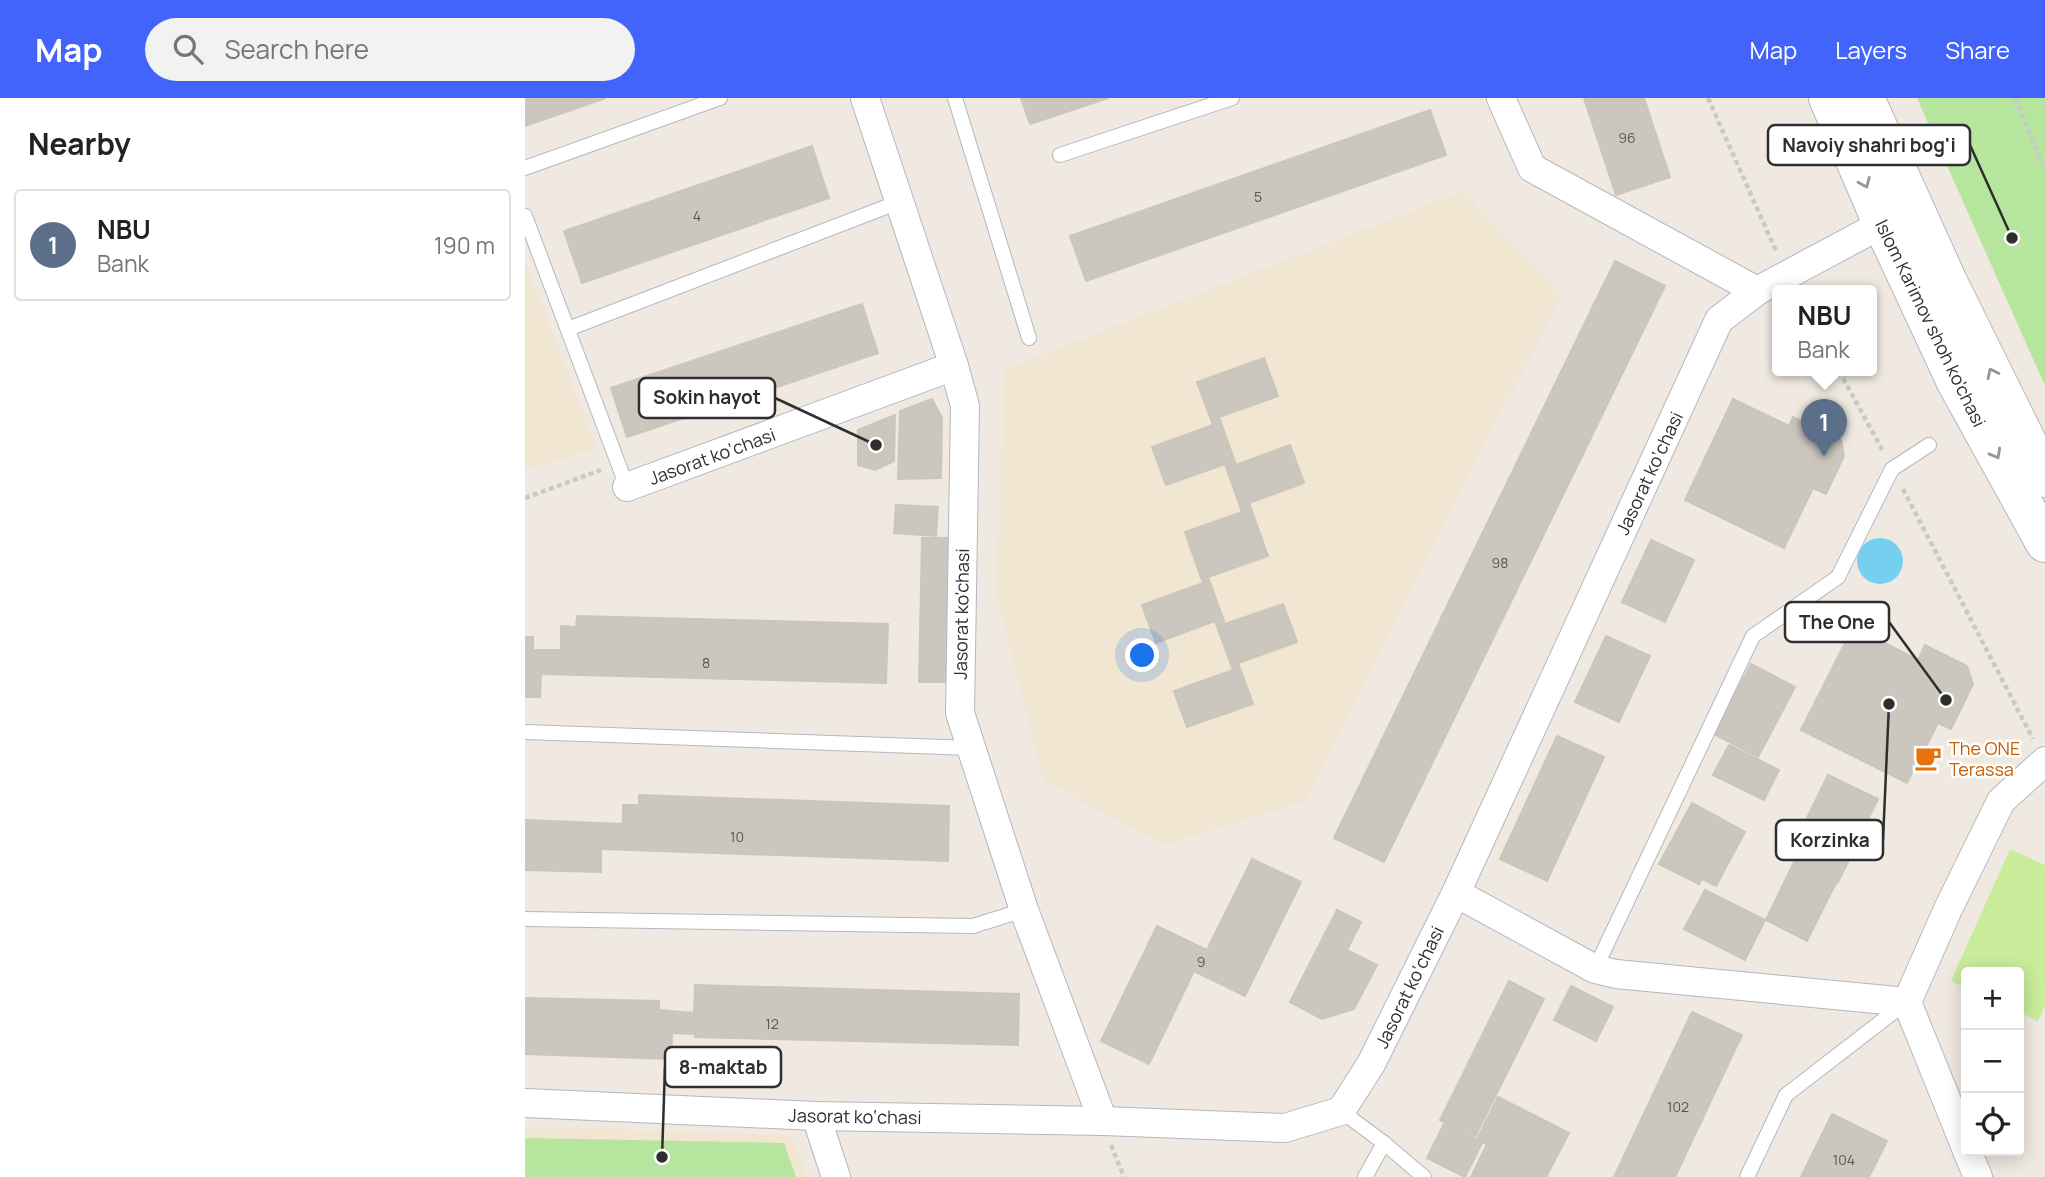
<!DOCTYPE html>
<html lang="en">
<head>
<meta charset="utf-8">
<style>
  :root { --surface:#fff; --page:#f2f2f2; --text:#222; --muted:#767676; --line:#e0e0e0; --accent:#4264fb }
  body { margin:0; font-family:Manrope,sans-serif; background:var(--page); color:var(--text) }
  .controls { position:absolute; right:21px; bottom:21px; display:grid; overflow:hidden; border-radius:7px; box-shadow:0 4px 18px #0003 }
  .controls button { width:63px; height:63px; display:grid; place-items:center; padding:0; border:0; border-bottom:2px solid var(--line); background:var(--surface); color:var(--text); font:35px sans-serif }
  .you { position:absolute; left:618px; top:558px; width:24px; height:24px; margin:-18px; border:5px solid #fff; border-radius:50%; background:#1a73e8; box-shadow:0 0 0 10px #1a73e833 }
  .badge { display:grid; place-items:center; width:46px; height:46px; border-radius:50%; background:var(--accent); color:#fff; font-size:23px; font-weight:700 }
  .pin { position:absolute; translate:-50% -58px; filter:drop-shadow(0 2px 4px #0008) }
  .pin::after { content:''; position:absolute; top:37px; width:24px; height:21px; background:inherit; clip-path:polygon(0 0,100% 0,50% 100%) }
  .popup { position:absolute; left:1247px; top:187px; width:105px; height:91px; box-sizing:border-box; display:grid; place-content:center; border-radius:7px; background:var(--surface); filter:drop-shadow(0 2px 5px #0005); font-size:23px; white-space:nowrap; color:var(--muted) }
  .popup b { font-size:26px; color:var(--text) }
  .popup::after { content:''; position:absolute; left:50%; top:100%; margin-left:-14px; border:14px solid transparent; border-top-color:var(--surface) }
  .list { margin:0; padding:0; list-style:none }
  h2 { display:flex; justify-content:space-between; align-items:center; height:91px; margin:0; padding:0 28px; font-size:30px }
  h2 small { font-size:23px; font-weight:400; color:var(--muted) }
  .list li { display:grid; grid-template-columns:46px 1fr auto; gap:21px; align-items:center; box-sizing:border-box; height:112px; margin:0 14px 14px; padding:0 14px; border:2px solid var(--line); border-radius:7px }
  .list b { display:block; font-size:26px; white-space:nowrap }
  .list p { margin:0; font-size:23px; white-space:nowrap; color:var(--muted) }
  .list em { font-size:23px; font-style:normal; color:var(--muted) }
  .icon { flex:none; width:38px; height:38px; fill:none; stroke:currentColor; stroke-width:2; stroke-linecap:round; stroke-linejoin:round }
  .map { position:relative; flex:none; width:1520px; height:1079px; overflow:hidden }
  header { display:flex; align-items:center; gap:42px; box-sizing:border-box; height:98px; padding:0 35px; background:var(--accent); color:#fff }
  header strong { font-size:33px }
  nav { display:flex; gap:38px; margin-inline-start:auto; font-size:24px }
  .search { width:490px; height:63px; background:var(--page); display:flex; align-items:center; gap:18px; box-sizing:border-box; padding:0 24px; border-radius:38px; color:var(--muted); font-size:26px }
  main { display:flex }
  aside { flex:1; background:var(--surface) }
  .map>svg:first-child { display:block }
  .education { fill:#f0e6d1 }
  .green { fill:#b6e59e }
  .pitch { fill:#c9ec9a }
  .water { fill:#75cff0 }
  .building { fill:#cbc7bf; stroke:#cbc5ba; stroke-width:2 }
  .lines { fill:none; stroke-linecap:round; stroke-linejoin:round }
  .lane-casing { stroke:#b4b7c1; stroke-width:16 }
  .street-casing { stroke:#b4b7c1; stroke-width:30 }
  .secondary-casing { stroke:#b4b7c1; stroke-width:40 }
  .path { stroke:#c9c9c9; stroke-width:4.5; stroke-dasharray:5 3.5; stroke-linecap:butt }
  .lane { stroke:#fff; stroke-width:14 }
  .street { stroke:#fff; stroke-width:28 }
  .secondary { stroke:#fff; stroke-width:38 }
  .oneway { stroke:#969696 }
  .labels { text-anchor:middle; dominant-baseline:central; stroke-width:5; stroke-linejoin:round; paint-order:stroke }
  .number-label { font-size:14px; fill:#555452 }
  .street-label { font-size:18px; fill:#2e2e2e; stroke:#fff }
  .food-label { font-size:18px; fill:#c56008; stroke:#fff; text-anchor:start }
  .leader { fill:none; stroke:#2e2e2e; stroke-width:2.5 }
  .callout-dot { fill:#2e2e2e; stroke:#fff; stroke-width:2.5 }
  .callout { fill:#fff; stroke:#2e2e2e; stroke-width:2.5 }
  .callout-label { font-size:19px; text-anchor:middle; font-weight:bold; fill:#2e2e2e }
</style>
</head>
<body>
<header>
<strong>Map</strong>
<div class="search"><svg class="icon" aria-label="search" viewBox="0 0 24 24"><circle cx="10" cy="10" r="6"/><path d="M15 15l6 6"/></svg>Search here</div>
<nav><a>Map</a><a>Layers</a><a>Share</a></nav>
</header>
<main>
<aside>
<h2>Nearby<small></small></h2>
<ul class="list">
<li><span class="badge" style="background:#5c6f8a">1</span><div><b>NBU</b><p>Bank</p></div><em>190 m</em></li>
</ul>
</aside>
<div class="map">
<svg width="1520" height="1079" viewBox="0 0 1520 1079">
  <rect width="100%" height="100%" fill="#efe9e1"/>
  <g class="education">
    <polygon points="938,93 1036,197 780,703 639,747 519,683 471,496 480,271"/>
    <polygon points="0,164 72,351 0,371"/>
    <polygon points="0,1028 267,1038 282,1079 0,1079"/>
  </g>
  <g class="green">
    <polygon points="1392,0 1520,0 1520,287 1517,281"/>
    <polygon points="0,1040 259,1045 271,1079 0,1079"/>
  </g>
  <polygon class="pitch" points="1485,751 1520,767 1520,907 1513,923 1494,914 1494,874 1441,874 1441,890 1426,883"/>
  <circle class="water" cx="1355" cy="463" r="23"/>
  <g class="building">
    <polygon points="0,0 81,0 0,28"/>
    <polygon points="496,0 583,0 505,26"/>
    <polygon points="1059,0 1119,0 1145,79 1091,97"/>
    <polygon points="905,12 921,57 561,183 545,138"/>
    <polygon points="287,48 304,100 57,185 39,133"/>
    <polygon points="1090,163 1140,188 859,764 809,740"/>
    <polygon points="337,206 353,255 102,339 86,290"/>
    <polygon points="739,260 753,298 694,319 711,367 765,347 779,385 724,405 743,458 683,479 700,526 758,506 772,544 713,565 728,606 662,629 649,593 708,572 690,523 631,545 617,507 678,485 660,434 717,414 700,366 641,387 627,349 688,327 672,284"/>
    <polygon points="407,301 417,320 416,380 373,381 375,313"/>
    <polygon points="1208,301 1264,328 1268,319 1316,342 1319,358 1301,396 1288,390 1259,450 1160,402"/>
    <polygon points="370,317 369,363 350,372 333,367 333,332"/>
    <polygon points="371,407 413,409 411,438 369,435"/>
    <polygon points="397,440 425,440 423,584 394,584"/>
    <polygon points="1126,442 1169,462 1140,524 1097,504"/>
    <polygon points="52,518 363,526 361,585 16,576 15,599 0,599 0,539 8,539 8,552 36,552 36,528 51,529"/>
    <polygon points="1328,529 1393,562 1400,547 1442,568 1448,586 1426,631 1413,625 1382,685 1276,632"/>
    <polygon points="1081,538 1125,558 1094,624 1050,604"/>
    <polygon points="1226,566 1270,589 1233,659 1189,636"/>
    <polygon points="1032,638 1079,659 1022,783 975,761"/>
    <polygon points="1204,647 1254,672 1239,702 1188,677"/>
    <polygon points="1303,677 1353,701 1328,752 1278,728"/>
    <polygon points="114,697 424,708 423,763 76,751 76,774 0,772 0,722 98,726 98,707 114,707"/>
    <polygon points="1167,705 1220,734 1191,788 1177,781 1174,786 1134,766"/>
    <polygon points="1278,729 1328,754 1313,784 1263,759"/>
    <polygon points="727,761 776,784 720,898 669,873 624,966 576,943 632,828 682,852"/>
    <polygon points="1269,764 1311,785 1282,843 1241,822"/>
    <polygon points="1180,792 1240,822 1220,862 1159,831"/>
    <polygon points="812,812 836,824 822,852 852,867 829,911 797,921 765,904"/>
    <polygon points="984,883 1019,901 950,1039 915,1022"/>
    <polygon points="170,887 494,896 493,947 170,939 170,936 147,935 146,961 0,956 0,900 134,903 134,912 169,915"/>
    <polygon points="1046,888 1088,909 1071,943 1029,922"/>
    <polygon points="1167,914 1217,937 1150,1079 1089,1079"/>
    <polygon points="973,999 1044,1035 1021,1079 946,1079 962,1046 952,1041"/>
    <polygon points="1307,1016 1362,1043 1344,1079 1276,1079"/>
    <polygon points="919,1026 957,1045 940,1079 902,1060"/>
  </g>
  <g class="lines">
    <g class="lane-casing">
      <g id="lane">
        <polyline points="430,0 504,240"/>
        <polyline points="535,57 707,0"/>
        <polyline points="0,70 195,0"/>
        <polyline points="0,118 102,389"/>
        <polyline points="43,231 374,104"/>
        <polyline points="0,634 446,650"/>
        <polyline points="0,821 448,828 499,812"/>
        <polyline points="1070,871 1228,538 1313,479 1367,371 1404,347"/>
        <polyline points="816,1013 859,1045 899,1079"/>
        <polyline points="840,1079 859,1045"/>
        <polyline points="1222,1079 1261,997 1379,906"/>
      </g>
    </g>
    <g class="street-casing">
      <g id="street">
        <polyline points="340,0 429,268 440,308 435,615 499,812 578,1023"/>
        <polyline points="976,0 1007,70 1232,193"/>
        <polyline points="102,389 429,268"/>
        <polyline points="931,795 1070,871 1091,876 1382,904"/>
        <polyline points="0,1005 291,1018 578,1023 760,1030 816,1013 846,966 931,795 1194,222 1232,193 1374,117"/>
        <polyline points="291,1018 311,1079"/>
        <polyline points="1441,1050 1382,904 1423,811 1476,703 1520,663"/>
        <polyline points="1442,1053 1453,1079"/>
      </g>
    </g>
    <g class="secondary-casing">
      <g id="secondary">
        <polyline points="1303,0 1357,125 1431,284 1520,445"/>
        <polyline points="1340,0 1423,184 1520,380"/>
      </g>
    </g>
    <g class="path">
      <polyline points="1183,0 1251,153"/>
      <polyline points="1490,0 1520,72"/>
      <polyline points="1314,273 1359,355"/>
      <polyline points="1378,391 1508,641"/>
      <polyline points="0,400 76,372"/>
      <polyline points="586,1047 599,1079"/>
    </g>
    <use href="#lane" class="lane"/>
    <use href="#street" class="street"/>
    <use href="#secondary" class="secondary"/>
  </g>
  <defs><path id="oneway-chevron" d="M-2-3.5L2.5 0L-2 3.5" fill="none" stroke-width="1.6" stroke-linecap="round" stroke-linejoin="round" transform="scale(1.75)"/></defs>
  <g class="oneway">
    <use href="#oneway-chevron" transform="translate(1340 85) rotate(67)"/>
    <use href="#oneway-chevron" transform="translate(1467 275) rotate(-116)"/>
    <use href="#oneway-chevron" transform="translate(1471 356) rotate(61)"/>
  </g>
  <defs>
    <g id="cafe-bare" transform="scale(2.1)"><path d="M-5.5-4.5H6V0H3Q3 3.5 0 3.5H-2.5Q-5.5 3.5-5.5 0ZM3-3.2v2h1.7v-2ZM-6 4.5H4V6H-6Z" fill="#e8710a" stroke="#fff" stroke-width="2.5" paint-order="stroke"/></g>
  </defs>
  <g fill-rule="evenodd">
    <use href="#cafe-bare" x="1403" y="660"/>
  </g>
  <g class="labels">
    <g class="number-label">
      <text x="1102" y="39">96</text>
      <text x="733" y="98">5</text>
      <text x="172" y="117">4</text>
      <text x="975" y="464">98</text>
      <text x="181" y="564">8</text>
      <text x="212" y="738">10</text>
      <text x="676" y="863">9</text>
      <text x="247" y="925">12</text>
      <text x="1153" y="1008">102</text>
      <text x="1319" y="1061">104</text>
    </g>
    <g class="street-label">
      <text transform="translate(1406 225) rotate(64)">Islom Karimov shoh ko'chasi</text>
      <text transform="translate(187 358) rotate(-20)">Jasorat ko‘chasi</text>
      <text transform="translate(1124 375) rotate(-65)">Jasorat ko‘chasi</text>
      <text transform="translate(436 516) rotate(-89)">Jasorat ko'chasi</text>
      <text transform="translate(884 889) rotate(-64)">Jasorat ko‘chasi</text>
      <text transform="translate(330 1018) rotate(1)">Jasorat ko‘chasi</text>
    </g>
    <g class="food-label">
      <text x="1424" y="650">The ONE<tspan x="1424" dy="21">Terassa</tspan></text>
    </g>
  </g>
  <path class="leader" d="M1487 140L1445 47M351 347L250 300M1421 602L1364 524M1364 606L1358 742M137 1059L140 969"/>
  <g class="callout-dot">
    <circle cx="1487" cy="140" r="7"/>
    <circle cx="351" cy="347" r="7"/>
    <circle cx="1421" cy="602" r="7"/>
    <circle cx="1364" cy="606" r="7"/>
    <circle cx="137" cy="1059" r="7"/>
  </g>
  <g class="callout">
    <rect x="1243" y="27" width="202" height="40" rx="7"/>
    <rect x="114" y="280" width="136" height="40" rx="7"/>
    <rect x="1260" y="504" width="104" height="40" rx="7"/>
    <rect x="1251" y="722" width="107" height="40" rx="7"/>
    <rect x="140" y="949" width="116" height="40" rx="7"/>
  </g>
  <g class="callout-label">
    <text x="1344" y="54">Navoiy shahri bog'i</text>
    <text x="182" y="306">Sokin hayot</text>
    <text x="1312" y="531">The One</text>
    <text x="1305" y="749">Korzinka</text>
    <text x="198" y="976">8-maktab</text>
  </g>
</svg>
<div class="controls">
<button>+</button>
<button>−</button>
<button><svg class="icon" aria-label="locate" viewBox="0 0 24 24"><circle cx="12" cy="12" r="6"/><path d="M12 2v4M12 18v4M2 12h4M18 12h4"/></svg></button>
</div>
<div class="you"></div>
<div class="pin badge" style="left:1299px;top:359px;background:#5c6f8a">1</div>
<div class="popup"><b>NBU</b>Bank</div>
</div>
</main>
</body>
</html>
